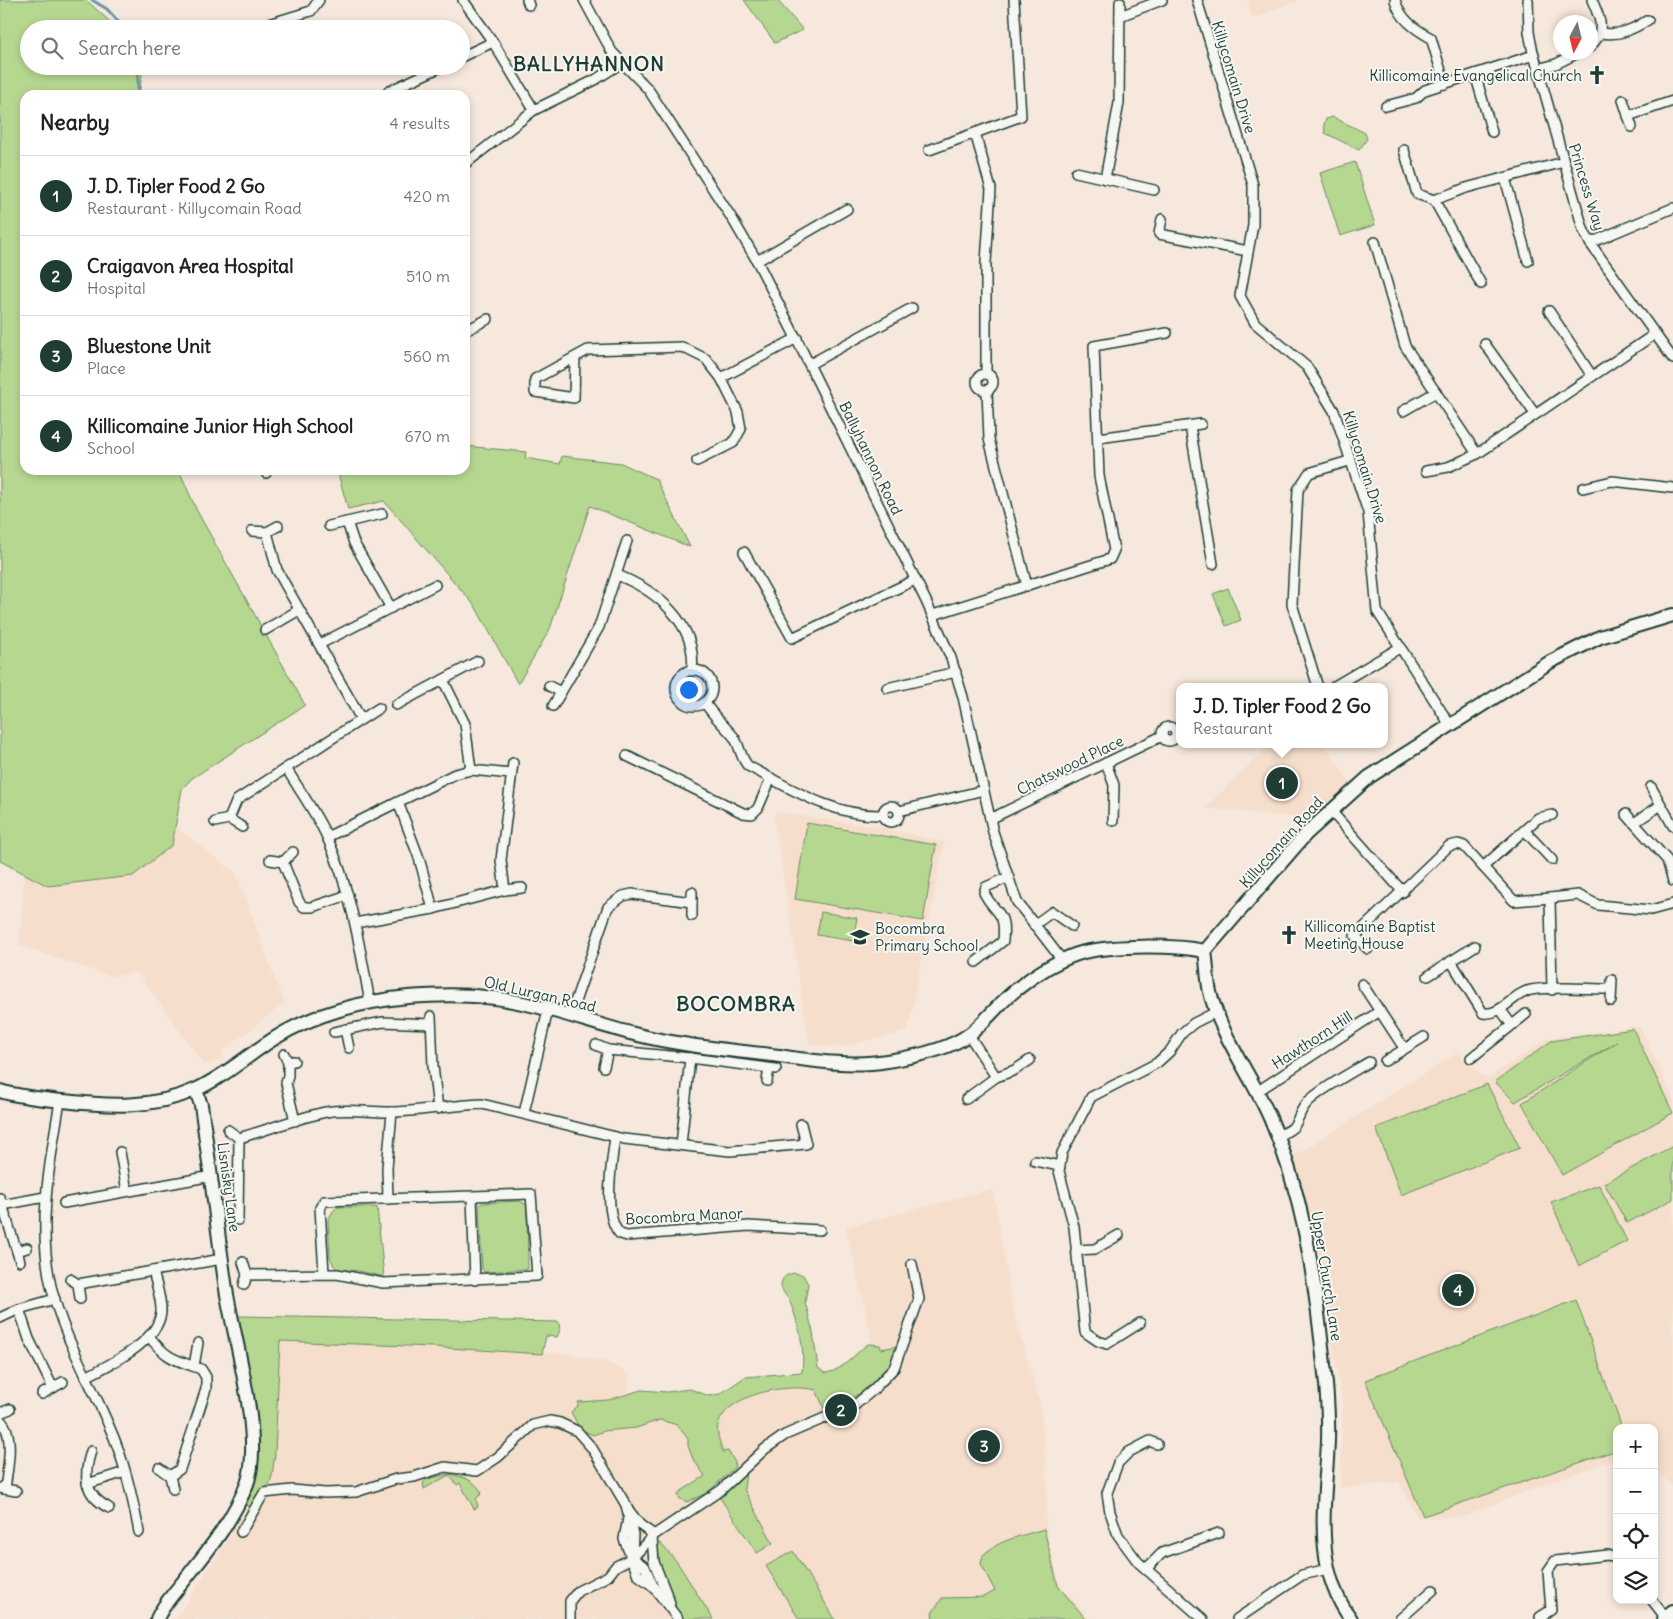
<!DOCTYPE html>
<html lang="en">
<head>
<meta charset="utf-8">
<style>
  :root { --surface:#fff; --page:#f2f2f2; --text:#202124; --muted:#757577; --line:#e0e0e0; --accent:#1f3d34 }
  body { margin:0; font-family:Delius,sans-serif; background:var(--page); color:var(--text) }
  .controls { position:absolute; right:15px; bottom:15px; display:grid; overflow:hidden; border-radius:10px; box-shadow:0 2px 8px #0003 }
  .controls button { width:45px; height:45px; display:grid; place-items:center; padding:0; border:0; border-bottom:1px solid var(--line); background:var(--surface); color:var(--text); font:25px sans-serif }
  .compass { position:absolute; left:1553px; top:15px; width:45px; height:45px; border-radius:50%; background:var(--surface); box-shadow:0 2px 8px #0003; rotate:187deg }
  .you { position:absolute; left:688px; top:689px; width:18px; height:18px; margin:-12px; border:4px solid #fff; border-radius:50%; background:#1a73e8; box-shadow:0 0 0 8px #1a73e833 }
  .badge { display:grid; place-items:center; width:32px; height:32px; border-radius:50%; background:var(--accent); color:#fff; font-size:16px; font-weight:700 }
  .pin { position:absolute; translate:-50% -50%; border:2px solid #fff; box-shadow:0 1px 5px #0006 }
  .popup { position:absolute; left:1176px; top:683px; width:212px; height:65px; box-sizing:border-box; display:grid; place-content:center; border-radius:10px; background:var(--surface); filter:drop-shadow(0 1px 4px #0005); font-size:16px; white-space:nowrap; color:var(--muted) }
  .popup b { font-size:19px; color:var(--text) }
  .popup::after { content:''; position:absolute; left:50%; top:100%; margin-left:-10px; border:10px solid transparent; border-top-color:var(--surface) }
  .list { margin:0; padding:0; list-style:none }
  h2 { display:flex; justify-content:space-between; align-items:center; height:65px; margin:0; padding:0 20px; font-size:21px }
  h2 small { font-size:16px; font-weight:400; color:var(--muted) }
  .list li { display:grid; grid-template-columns:32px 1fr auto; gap:15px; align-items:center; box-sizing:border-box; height:80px; padding:0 20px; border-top:1px solid var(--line) }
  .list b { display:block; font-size:19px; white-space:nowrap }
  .list p { margin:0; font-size:16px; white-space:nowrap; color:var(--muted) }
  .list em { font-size:16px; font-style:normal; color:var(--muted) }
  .icon { flex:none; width:28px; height:28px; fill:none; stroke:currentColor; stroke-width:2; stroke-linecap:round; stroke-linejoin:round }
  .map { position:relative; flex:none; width:1673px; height:1619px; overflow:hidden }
  .search { position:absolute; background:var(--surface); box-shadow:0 2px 8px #0003; left:20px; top:20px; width:450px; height:55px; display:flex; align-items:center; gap:12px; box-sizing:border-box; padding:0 18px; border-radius:28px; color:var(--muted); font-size:19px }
  .panel { position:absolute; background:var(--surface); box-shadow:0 2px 8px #0003; left:20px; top:90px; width:450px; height:385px; border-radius:15px }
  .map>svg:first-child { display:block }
  .built { fill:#f6decc }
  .green { fill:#b6d790; stroke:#6a8a62 }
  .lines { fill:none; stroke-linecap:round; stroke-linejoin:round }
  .stream { stroke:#6895a9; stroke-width:3 }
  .street-casing { stroke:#1f3d34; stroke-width:12 }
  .secondary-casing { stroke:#1f3d34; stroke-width:16 }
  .primary-casing { stroke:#1f3d34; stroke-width:18 }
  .street { stroke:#f6f6f2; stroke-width:9 }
  .secondary { stroke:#f6f6f2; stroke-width:12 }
  .primary { stroke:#f6f6f2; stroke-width:14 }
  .labels { text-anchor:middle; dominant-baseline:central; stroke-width:4; stroke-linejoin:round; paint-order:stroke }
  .poi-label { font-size:15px; fill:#1f3d34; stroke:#f6f6f2; text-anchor:start }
  .street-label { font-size:15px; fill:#1f3d34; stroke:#f6f6f2 }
  .district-label { font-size:20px; font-weight:bold; letter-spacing:1px; fill:#1f3d34; stroke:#f6f6f2 }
</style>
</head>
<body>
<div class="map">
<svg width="1673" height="1619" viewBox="0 0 1673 1619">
  <rect width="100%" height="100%" fill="#f6e8dc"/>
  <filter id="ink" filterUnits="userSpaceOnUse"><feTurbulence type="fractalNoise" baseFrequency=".02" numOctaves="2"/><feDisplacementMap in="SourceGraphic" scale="10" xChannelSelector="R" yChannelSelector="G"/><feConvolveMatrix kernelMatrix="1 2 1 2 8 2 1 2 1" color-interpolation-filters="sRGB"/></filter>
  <g filter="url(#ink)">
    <g class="built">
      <polygon points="1247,0 1299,0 1253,18"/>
      <polygon points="1271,744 1324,744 1351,784 1302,827 1294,817 1205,808"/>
      <polygon points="776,812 880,827 944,842 908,1031 840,1047 809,1044 774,817"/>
      <polygon points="175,827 236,873 284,1003 222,1052 223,1059 204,1065 137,972 112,977 19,945 25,874 48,886 172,845"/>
      <polygon points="1640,1026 1673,1098 1673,1487 1654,1468 1654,1428 1617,1428 1617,1459 1545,1484 1462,1517 1418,1517 1399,1482 1340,1488 1343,1409 1318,1245 1294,1156 1457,1053 1487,1079 1549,1038"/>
      <polygon points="993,1189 1013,1311 1040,1403 1047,1480 1046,1527 1049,1545 1060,1585 1090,1619 176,1619 238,1524 259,1482 271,1332 566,1354 604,1361 630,1374 628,1391 589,1415 711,1401 754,1385 834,1385 872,1340 846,1227"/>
    </g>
    <g class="green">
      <polygon points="0,0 86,0 118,29 29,29 29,66 143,66 139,95 25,95 25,470 179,470 197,511 305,705 191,779 182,789 172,845 133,876 48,886 0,861"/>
      <polygon points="744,0 777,0 803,30 775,43"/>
      <polygon points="1333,117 1365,133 1367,139 1359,150 1325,133 1324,124 1326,119"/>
      <polygon points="1355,162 1375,225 1340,236 1320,173"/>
      <polygon points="465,446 526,452 525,458 560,464 562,456 621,463 656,479 690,547 590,506 550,629 518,684 475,606 384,501 348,509 337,470 465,470"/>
      <polygon points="1228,588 1241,620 1226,626 1213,594"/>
      <polygon points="807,823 936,845 923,921 795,899"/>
      <polygon points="821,912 857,918 853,941 817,935"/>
      <polygon points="1633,1029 1673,1113 1562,1175 1522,1103 1617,1042 1515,1102 1495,1082 1551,1041"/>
      <polygon points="1487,1084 1520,1148 1401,1195 1376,1128"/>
      <polygon points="1673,1146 1673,1199 1627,1223 1604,1183"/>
      <polygon points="1599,1185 1627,1241 1579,1266 1551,1202"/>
      <polygon points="520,1201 527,1205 528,1269 484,1272 482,1269 479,1205 482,1203"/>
      <polygon points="338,1207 377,1207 384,1277 359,1271 337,1269 334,1266 330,1257 328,1220 333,1211"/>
      <path d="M795 1273 803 1275 808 1284 805 1302 813 1332 818 1368 826 1373C844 1370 854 1354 868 1344L880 1345 881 1349 898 1346C893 1374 851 1403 825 1410L816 1390C789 1383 731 1393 719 1422 715 1431 720 1442 723 1452L728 1451 735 1462 734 1468 707 1493 687 1502 680 1499 678 1495 680 1492 705 1476 693 1459 688 1446V1439L677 1425 660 1420 636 1428 604 1431 593 1435 580 1429 571 1412 578 1406V1402L608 1400 641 1390 667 1392 690 1389 709 1396 720 1394 745 1377 802 1372C805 1346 799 1325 790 1302 787 1295 778 1289 782 1281 784 1275 790 1274 795 1273Z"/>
      <polygon points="1576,1300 1622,1428 1617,1428 1617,1450 1423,1516 1365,1380"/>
      <polygon points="239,1316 559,1322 560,1330 557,1337 546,1336 542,1354 433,1347 280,1341 275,1454 272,1476 270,1483 253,1506 249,1507 243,1503 256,1471 257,1444 237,1319"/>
      <polygon points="746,1472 744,1489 773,1543 757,1553 720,1498 722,1493"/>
      <path d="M449 1474C464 1477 474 1479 482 1493L476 1499 478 1507 474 1509 460 1483 457 1485 449 1475 424 1489 423 1483 427 1479Z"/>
      <path d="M1044 1529 1058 1586 1086 1619H933L932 1613 942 1598 983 1597 995 1591 981 1564 983 1555C1000 1539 1022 1536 1044 1529Z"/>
      <path d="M660 1543 677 1562 713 1619H683C672 1602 649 1561 660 1543Z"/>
      <polygon points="793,1551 835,1619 799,1619 766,1566"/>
    </g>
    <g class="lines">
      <g class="stream">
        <polyline points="92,0 107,9 125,29"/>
        <polyline points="138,95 138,66"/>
      </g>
      <g class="street-casing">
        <g id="street">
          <polyline points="463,0 493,42 534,110"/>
          <polyline points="527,0 529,5"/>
          <polyline points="584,0 612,52 648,89 733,220 757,261 799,344 926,601 951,658 963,697 993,832 1017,902 1062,960"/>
          <polyline points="1197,0 1253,185 1253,225 1240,296 1255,323 1307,367 1334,411 1368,512 1377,611 1450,725"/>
          <path d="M1395 0C1400 19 1415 29 1431 38L1445 84"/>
          <polyline points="1528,0 1529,32 1532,48 1583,229 1590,243 1673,359"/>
          <polyline points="1120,16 1162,0"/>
          <polyline points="252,29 311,11 319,0"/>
          <path d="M1601 33C1619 36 1632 30 1648 20"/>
          <path d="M1590 47C1607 30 1600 19 1592 0"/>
          <polyline points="461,57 493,42"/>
          <polyline points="1538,69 1556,64 1580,52"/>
          <polyline points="1475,74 1492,132"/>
          <polyline points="386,95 389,91 443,66"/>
          <polyline points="1623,100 1632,127"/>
          <polyline points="1386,106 1416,98 1425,90 1534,55"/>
          <polyline points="1628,116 1673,101"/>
          <polyline points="975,133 1021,116 1014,0"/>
          <polyline points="929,150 975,133 991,189 986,262 986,374"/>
          <polyline points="1404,150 1417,194 1434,200 1481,284"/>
          <polyline points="465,164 534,110 595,80 623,62"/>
          <polyline points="1076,172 1154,190"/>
          <polyline points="1505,178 1528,261"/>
          <polyline points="1105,179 1119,103 1120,2"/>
          <polyline points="1434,200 1466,188 1564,162"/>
          <polyline points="1162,219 1159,234 1248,251"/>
          <polyline points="1375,242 1405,346 1477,454"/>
          <polyline points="1590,243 1673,208"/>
          <polyline points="757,261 847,209"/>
          <polyline points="1549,311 1592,376"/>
          <polyline points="465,331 488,319"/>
          <polyline points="1485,344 1535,414"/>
          <polyline points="575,357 574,398 535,392 535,379 588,350 682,347 706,359 721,378 738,412 741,429 733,443 697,461"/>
          <polyline points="810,364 912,308"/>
          <circle cx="985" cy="382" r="8"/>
          <polyline points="721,378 797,338"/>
          <polyline points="987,390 989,439 1027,586"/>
          <polyline points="1403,411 1436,392"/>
          <polyline points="1190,426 1213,564"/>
          <polyline points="1098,438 1201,424"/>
          <polyline points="264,470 266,473"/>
          <polyline points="1426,471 1448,467 1477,454 1655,334"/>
          <polyline points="1583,488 1612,481 1673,488"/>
          <polyline points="347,522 354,543 391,608"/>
          <polyline points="329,526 382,514"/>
          <polyline points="252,531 267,532 278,526"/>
          <polyline points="267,532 277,570 361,719"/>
          <polyline points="744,552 792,638 915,580"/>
          <path d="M617 575C656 590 698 624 692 671"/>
          <polyline points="933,615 1110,559 1114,550 1099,476 1094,346 1167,333"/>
          <polyline points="265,630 299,610"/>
          <polyline points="320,644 435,585"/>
          <circle cx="694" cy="688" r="18"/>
          <polyline points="443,680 465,724 471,770"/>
          <polyline points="549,686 561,692"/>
          <polyline points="1318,687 1292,604 1298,490 1309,473 1349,461"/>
          <polyline points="1333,687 1401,647"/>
          <polyline points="887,688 956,672"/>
          <path d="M705 703C714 717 724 725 734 737 740 746 740 757 748 766 790 788 834 817 883 815"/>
          <polyline points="396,705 478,661"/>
          <polyline points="553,706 599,627 627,541"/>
          <circle cx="1169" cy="734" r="7"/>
          <polyline points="627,756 743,813 752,814 758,808 771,778"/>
          <polyline points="1106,763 1114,785 1113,821"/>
          <path d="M286 768C300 791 316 813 327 837 351 890 360 947 370 1003"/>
          <polyline points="1651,787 1673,826"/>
          <polyline points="398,802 419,858 433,909"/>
          <circle cx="891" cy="814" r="8"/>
          <polyline points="1330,810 1403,892"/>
          <polyline points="899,811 984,790"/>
          <polyline points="1626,814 1667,860 1673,881"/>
          <polyline points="229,819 237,800 379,708"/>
          <polyline points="990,819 1162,736"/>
          <polyline points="215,822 229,819 242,827"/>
          <polyline points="1634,823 1661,805"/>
          <polyline points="1525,831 1552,860"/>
          <polyline points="327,837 455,774 471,770 511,774"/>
          <polyline points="270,860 283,862 293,852"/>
          <polyline points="283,862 299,902 304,907 312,907 348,895"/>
          <polyline points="1483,867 1538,818 1552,815"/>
          <polyline points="505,890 501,860 513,763"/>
          <polyline points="1550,898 1578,895 1598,905 1651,910 1673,904"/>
          <polyline points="692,916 692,892"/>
          <polyline points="355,923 433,909 505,890 522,888"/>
          <polyline points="1034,925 1052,912 1072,926"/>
          <polyline points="1368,949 1355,936 1449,846 1458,844 1464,846 1514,901 1550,898 1552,990"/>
          <path d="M1451 961 1483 1013C1502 1016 1513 993 1531 990 1556 986 1585 989 1610 989"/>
          <path d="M976 962 1003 941C1006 909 996 916 984 893L986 887 1007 878"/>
          <polyline points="1428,976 1475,946"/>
          <polyline points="1362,984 1404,1048"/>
          <polyline points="1611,1001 1612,980"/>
          <polyline points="1500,1009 1511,1024"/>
          <polyline points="431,1016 433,1066 438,1109"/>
          <polyline points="570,1016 608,907 623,896 632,894 692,902"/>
          <polyline points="345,1029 349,1048"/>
          <polyline points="334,1032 383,1022 431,1024"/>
          <polyline points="969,1035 996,1077"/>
          <polyline points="596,1045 608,1050 690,1058 776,1069"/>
          <polyline points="284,1054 288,1062 294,1061"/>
          <polyline points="1471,1058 1526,1014"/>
          <polyline points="1385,1061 1424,1037"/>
          <polyline points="288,1062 288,1076 286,1083 295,1121"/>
          <polyline points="604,1067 608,1050"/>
          <polyline points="767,1081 769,1069"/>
          <polyline points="1258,1091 1380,1011"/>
          <polyline points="966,1099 996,1077 1015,1070 1030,1060"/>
          <path d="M60 1101C50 1162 37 1224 51 1286 63 1336 89 1379 109 1426 124 1459 132 1495 139 1532"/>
          <polyline points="524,1113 548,1010"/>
          <polyline points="228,1130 239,1138 238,1220"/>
          <path d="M1277 1135C1302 1129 1294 1117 1307 1103 1317 1091 1354 1071 1369 1062"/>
          <path d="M615 1137C612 1161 602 1216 620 1234L627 1236 749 1226 820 1230"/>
          <path d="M239 1138C267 1130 297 1118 326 1112 350 1108 371 1113 395 1112 424 1111 452 1105 482 1104L624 1139 730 1151 806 1144 801 1124"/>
          <polyline points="681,1145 690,1058"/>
          <polyline points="120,1152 127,1191"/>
          <polyline points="1035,1161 1060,1166"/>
          <polyline points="472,1197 475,1280"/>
          <polyline points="0,1198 20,1261"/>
          <polyline points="388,1199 387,1168 392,1112"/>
          <polyline points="64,1203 212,1176"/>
          <polyline points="2,1205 45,1197"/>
          <polyline points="1076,1250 1095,1249 1119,1235"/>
          <polyline points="17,1251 27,1248"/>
          <polyline points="243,1262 247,1275 244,1285"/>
          <polyline points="247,1275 337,1274 383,1283 537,1276 531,1194 324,1201 320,1208 324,1273"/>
          <polyline points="70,1279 78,1284 80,1299"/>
          <polyline points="78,1284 222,1259"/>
          <polyline points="19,1309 29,1339 53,1388"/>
          <polyline points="0,1318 19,1309 55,1299"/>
          <polyline points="1140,1323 1107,1344 1098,1341 1085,1332 1074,1227 1059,1171 1062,1153 1091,1097 1157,1063 1170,1051 1182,1033 1194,1023 1216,1012"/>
          <path d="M149 1336C166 1359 176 1360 201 1369L206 1377V1389L180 1469 170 1476 159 1468"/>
          <polyline points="194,1366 198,1343"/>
          <path d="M86 1377C110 1364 157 1343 161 1313 162 1300 156 1284 153 1271"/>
          <polyline points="42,1394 63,1382"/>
          <polyline points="0,1413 10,1409"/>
          <path d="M0 1420C16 1434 7 1471 5 1489L0 1488"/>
          <polyline points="1157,1444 1150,1441 1129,1452 1118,1463 1107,1493 1110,1512 1118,1535 1138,1562 1203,1619"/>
          <path d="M91 1451C83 1476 84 1495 109 1508"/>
          <polyline points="170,1476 173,1489"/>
          <polyline points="87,1484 125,1472"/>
          <polyline points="5,1489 16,1491"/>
          <polyline points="627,1508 640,1525 654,1535"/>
          <polyline points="628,1518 624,1539 638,1575 653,1586 678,1619"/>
          <polyline points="241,1532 264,1493 292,1490 325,1493 356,1492 396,1479 414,1477 445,1467 477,1471 498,1457 533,1425 550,1421 560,1423 577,1431 592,1448 626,1505 633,1534 632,1558"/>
          <polyline points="652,1537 654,1562 670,1603"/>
          <polyline points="632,1558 645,1567 653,1586"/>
          <polyline points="1146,1569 1162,1553 1219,1533"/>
          <polyline points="1652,1600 1666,1618"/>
          <polyline points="1540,1617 1551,1610 1548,1571 1555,1561 1608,1555 1617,1559"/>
          <polyline points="570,1619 570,1601 578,1591 608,1576 616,1566 632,1558 654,1535 721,1490 765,1449 785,1435 855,1405 873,1390 894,1368 919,1299 912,1264"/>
          <polyline points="1237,1619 1302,1575 1328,1569"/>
          <polyline points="1400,1619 1433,1590"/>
        </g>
      </g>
      <g class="secondary-casing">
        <g id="secondary">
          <path d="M1205 951C1207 964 1207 979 1210 992 1221 1037 1252 1076 1270 1118 1301 1189 1312 1262 1321 1338 1325 1372 1329 1406 1328 1440 1326 1501 1311 1565 1351 1619"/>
          <polyline points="1205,951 1306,834 1369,777 1550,662 1600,637 1673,615"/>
          <path d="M0 1091C20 1097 42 1099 63 1101 108 1106 152 1109 195 1090 224 1077 248 1055 275 1038 313 1014 364 1001 408 997 434 995 459 994 485 997 533 1001 586 1022 634 1034 681 1046 731 1050 779 1056 814 1061 851 1067 887 1061 914 1057 949 1050 971 1033 987 1020 1000 1002 1017 989 1035 974 1061 958 1084 952 1116 945 1173 945 1205 951"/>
          <path d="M157 1619C164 1602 179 1588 190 1573 212 1546 234 1517 247 1484 264 1439 234 1339 226 1289 217 1228 210 1166 201 1105L196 1090"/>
        </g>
      </g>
      <g class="primary-casing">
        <polyline id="primary" points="1665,1619 1673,1612"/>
      </g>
      <use href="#street" class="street"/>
      <use href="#secondary" class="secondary"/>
      <use href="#primary" class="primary"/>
    </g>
  </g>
  <defs>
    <g id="church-bare" transform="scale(1.5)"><path d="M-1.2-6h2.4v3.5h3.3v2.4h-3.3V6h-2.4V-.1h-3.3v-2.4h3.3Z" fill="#1f3d34" stroke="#f6f6f2" stroke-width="2.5" paint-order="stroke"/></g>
    <g id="school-bare" transform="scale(1.5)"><path d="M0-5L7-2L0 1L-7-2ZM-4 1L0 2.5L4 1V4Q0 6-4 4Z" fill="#1f3d34" stroke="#f6f6f2" stroke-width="2.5" paint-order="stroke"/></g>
  </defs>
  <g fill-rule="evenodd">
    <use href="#church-bare" x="1597" y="75"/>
    <use href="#church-bare" x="1289" y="935"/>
    <use href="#school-bare" x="860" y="937"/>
  </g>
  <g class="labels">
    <g class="poi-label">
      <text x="1582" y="75" text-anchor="end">Killicomaine Evangelical Church</text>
      <text x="1304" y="926">Killicomaine Baptist<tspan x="1304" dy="17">Meeting House</tspan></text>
      <text x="875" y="928">Bocombra<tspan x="875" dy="17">Primary School</tspan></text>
    </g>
    <g class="street-label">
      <text transform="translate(1234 77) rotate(73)">Killycomain Drive</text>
      <text transform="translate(1587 187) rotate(73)">Princess Way</text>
      <text transform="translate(871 458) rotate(64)">Ballyhannon Road</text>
      <text transform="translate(1365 467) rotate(73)">Killycomain Drive</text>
      <text transform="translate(1070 765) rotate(-26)">Chatswood Place</text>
      <text transform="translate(1281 842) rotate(-48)">Killycomain Road</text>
      <text transform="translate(540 994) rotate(13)">Old Lurgan Road</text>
      <text transform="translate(1312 1040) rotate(-33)">Hawthorn Hill</text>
      <text transform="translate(229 1187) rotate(82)">Lisnisky Lane</text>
      <text transform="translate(684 1216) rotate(-3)">Bocombra Manor</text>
      <text transform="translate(1327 1276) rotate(81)">Upper Church Lane</text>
    </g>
    <g class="district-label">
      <text x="589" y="63">BALLYHANNON</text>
      <text x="736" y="1003">BOCOMBRA</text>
    </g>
  </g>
</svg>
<div class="controls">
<button>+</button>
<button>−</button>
<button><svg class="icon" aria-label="locate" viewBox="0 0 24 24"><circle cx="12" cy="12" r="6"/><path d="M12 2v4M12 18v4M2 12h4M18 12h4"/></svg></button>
<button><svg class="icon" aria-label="layers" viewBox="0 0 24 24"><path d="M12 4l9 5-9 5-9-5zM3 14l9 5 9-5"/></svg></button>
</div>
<svg class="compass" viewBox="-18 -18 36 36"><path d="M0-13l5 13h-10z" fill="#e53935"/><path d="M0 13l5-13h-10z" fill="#757577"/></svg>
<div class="you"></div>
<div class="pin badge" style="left:1282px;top:783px">1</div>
<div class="popup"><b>J. D. Tipler Food 2 Go</b>Restaurant</div>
<div class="pin badge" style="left:841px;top:1410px">2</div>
<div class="pin badge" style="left:984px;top:1446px">3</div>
<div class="pin badge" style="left:1458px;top:1290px">4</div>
<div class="search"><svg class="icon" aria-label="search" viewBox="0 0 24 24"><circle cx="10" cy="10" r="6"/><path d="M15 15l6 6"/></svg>Search here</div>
<section class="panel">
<h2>Nearby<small>4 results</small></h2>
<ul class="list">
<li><span class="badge">1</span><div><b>J. D. Tipler Food 2 Go</b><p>Restaurant · Killycomain Road</p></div><em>420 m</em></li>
<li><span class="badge">2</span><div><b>Craigavon Area Hospital</b><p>Hospital</p></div><em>510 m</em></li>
<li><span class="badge">3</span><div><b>Bluestone Unit</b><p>Place</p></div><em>560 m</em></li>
<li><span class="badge">4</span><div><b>Killicomaine Junior High School</b><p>School</p></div><em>670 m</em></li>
</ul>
</section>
</div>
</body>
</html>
